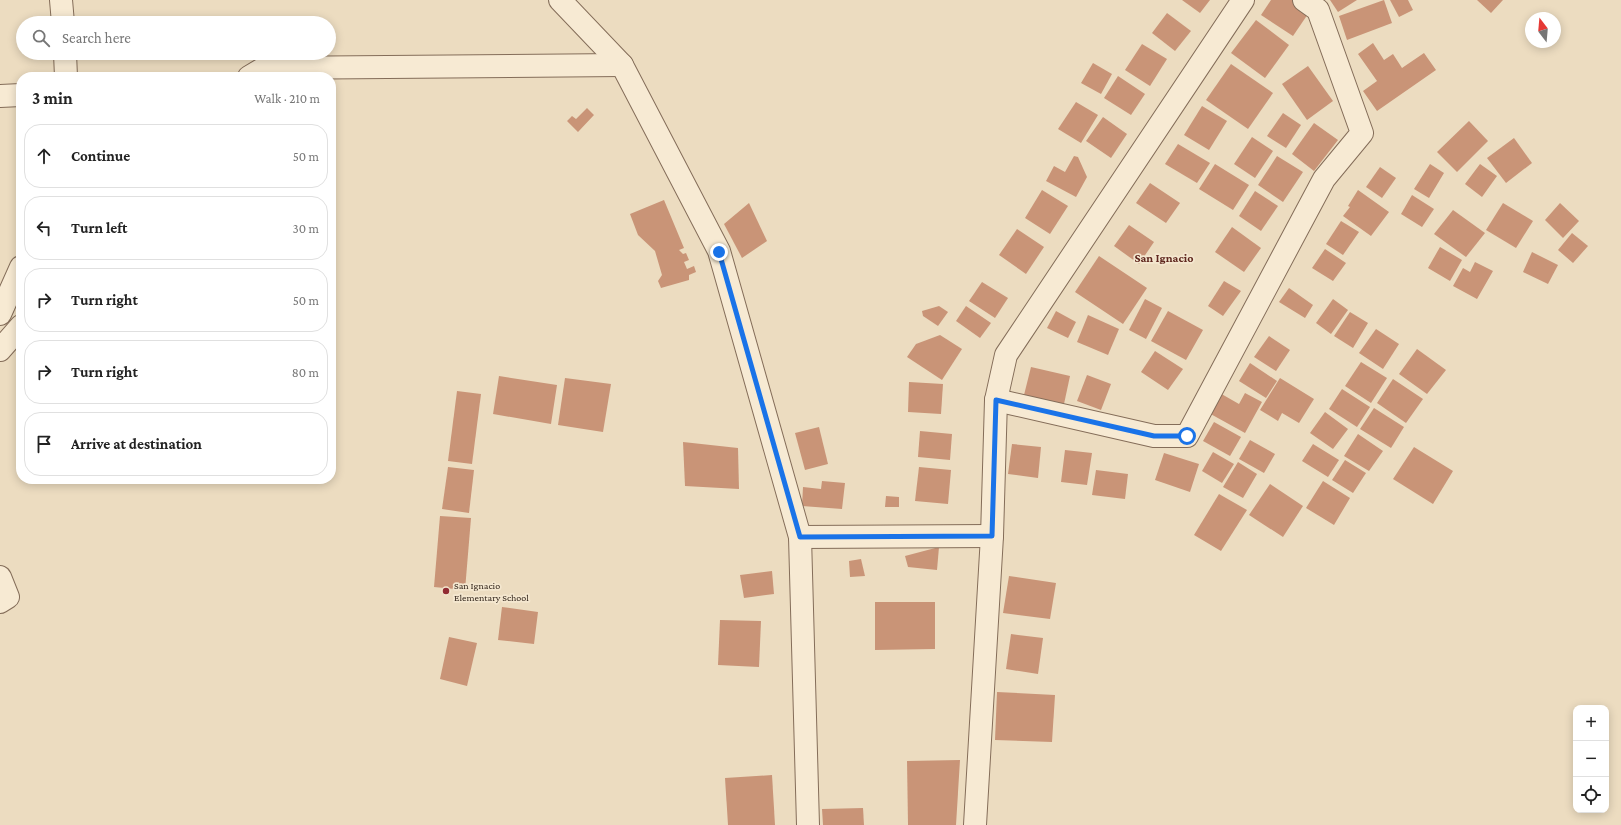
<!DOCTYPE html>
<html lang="en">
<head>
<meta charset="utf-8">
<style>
  :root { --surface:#fff; --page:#f2f2f2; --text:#222; --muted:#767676; --line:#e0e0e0 }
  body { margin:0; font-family:"Crimson Pro",serif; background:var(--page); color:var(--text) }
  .controls { position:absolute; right:12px; bottom:12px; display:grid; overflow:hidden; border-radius:8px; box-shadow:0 2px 10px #0003 }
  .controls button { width:36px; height:36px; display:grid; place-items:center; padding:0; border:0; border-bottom:1px solid var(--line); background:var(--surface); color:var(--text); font:20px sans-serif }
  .compass { position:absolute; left:1525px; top:12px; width:36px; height:36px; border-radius:50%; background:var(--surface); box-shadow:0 2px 10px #0003; rotate:344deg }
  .stop { position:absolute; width:12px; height:12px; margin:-9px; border:3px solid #1a73e8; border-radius:50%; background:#fff }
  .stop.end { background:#1a73e8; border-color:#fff; box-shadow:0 1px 4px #0008 }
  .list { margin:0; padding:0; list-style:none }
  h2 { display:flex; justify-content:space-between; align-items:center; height:52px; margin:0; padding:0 16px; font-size:17px }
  h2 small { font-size:13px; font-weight:400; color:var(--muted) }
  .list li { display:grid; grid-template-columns:26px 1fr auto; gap:12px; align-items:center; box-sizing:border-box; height:64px; margin:0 8px 8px; padding:0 8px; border:1px solid var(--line); border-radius:16px }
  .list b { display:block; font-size:15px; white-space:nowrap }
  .list em { font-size:13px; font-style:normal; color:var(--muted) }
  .icon { flex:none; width:22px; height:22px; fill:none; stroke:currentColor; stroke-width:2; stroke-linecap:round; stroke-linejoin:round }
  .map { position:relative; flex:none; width:1621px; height:825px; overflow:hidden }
  .search { position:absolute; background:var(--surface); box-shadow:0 2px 10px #0003; left:16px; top:16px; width:320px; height:44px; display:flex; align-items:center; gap:10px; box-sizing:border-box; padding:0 14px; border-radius:22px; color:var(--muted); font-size:15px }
  .panel { position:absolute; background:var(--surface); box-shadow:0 2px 10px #0003; left:16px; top:72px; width:320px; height:412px; border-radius:16px }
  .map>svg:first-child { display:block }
  .building { fill:#c99477 }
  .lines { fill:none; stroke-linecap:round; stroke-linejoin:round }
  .minor-casing { stroke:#846d59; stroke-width:24 }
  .tertiary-casing { stroke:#846d59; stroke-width:24 }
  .minor { stroke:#f7ead3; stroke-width:22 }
  .tertiary { stroke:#f7ead3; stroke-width:22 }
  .route { stroke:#1a73e8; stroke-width:5 }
  .poi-dot { fill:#912b32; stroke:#f4e7cf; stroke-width:1.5 }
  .labels { text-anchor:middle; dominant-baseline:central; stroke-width:3.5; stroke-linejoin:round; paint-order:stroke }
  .poi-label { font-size:10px; fill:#34271d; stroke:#f4e7cf; text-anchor:start }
  .quarter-label { font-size:12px; font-weight:bold; fill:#5f271e; stroke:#f4e7cf }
</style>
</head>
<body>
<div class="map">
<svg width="1621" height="825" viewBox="0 0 1621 825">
  <rect width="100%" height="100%" fill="#ecdcc0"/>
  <g class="building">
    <polygon points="1182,0 1210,0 1200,13"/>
    <polygon points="1271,0 1293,0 1310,11 1293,36 1261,15"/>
    <polygon points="1330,0 1357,0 1338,12"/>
    <polygon points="1384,0 1392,23 1347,40 1339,16"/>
    <polygon points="1390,0 1408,0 1413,10 1399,17"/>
    <polygon points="1477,0 1503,0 1491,13"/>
    <polygon points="1167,13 1191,31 1175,51 1152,33"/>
    <polygon points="1256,20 1289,45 1265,78 1231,53"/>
    <polygon points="1373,43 1384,60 1393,54 1402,68 1424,53 1436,70 1377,111 1363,91 1377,81 1358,54"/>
    <polygon points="1142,44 1167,59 1150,86 1125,70"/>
    <polygon points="1093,63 1112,74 1101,94 1081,83"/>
    <polygon points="1231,64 1273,93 1248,129 1206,100"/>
    <polygon points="1308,66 1333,101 1307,120 1282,84"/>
    <polygon points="1118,76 1145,94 1131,115 1104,98"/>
    <polygon points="1076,102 1098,115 1081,143 1058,129"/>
    <polygon points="1202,106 1227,121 1209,150 1184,135"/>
    <polygon points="587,108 594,115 578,132 567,121 572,116 576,119"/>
    <polygon points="1283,113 1301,125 1286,148 1267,136"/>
    <polygon points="1103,117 1127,134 1111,158 1086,141"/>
    <polygon points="1469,121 1488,141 1457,172 1437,152"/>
    <polygon points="1314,123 1338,140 1314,171 1292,154"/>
    <polygon points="1252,137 1273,151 1255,178 1234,164"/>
    <polygon points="1514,138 1532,163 1506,183 1487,158"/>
    <polygon points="1178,144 1210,163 1197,183 1165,164"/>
    <polygon points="1074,156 1078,157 1087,177 1076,197 1046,181 1054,166 1065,172"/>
    <polygon points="1277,156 1303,172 1283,202 1258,185"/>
    <polygon points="1215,164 1249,185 1233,210 1199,189"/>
    <polygon points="1430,164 1444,173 1429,198 1414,189"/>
    <polygon points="1480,164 1497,176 1482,197 1465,184"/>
    <polygon points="1380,167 1396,178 1382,198 1366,187"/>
    <polygon points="1150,183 1180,203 1166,223 1136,203"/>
    <polygon points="1042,190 1068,206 1050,234 1025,218"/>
    <polygon points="1358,190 1389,212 1371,236 1343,216 1350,207 1348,206"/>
    <polygon points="1255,191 1278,206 1261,231 1239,216"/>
    <polygon points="1412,195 1434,209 1422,227 1401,214"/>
    <polygon points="664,200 684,248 679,250 683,254 686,253 689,260 684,262 687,269 694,266 696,272 689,275 689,280 661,288 658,281 662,275 655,251 638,235 630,214"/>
    <polygon points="749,203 767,241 742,258 724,224"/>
    <polygon points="1503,203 1533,221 1516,248 1486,230"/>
    <polygon points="1560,203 1579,221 1563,238 1545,220"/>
    <polygon points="1453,210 1485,233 1466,257 1434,234"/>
    <polygon points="1341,221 1359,232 1343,255 1326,244"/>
    <polygon points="1129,225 1154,242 1139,264 1114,246"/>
    <polygon points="1232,227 1261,248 1244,272 1215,252"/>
    <polygon points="1017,229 1044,247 1026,274 999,255"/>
    <polygon points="1572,233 1588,246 1573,263 1558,250"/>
    <polygon points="1440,247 1462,260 1450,281 1428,268"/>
    <polygon points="1325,249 1346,263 1333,281 1312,268"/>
    <polygon points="1532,252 1558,265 1548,284 1523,272"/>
    <polygon points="1099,256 1147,288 1123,324 1075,292"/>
    <polygon points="1475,262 1493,271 1477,299 1453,286 1463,268 1470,272"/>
    <polygon points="1224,281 1241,291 1223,316 1208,306"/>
    <polygon points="982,282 1008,298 995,318 969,301"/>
    <polygon points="1289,288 1313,305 1305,318 1279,302"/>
    <polygon points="1145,299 1162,308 1146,339 1129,330"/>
    <polygon points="1333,299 1348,310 1331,334 1316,323"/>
    <polygon points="939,306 948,312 938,326 923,316 922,311"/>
    <polygon points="966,306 991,323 980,338 956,321"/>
    <polygon points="1056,311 1076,322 1068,338 1047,328"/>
    <polygon points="1168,311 1203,330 1186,360 1151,341"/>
    <polygon points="1350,312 1368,323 1353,348 1334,336"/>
    <polygon points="1088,315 1119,329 1108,355 1077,342"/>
    <polygon points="1376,329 1399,344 1383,369 1359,353"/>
    <polygon points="940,335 962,349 942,380 907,357 916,344"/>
    <polygon points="1269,336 1290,350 1276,371 1254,357"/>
    <polygon points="1417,349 1446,370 1427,394 1399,374"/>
    <polygon points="1155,351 1183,369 1168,390 1141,372"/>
    <polygon points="1361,362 1387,378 1371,403 1345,386"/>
    <polygon points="1250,363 1277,381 1266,398 1239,381"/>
    <polygon points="1031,367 1070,376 1064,404 1024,395"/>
    <polygon points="1087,375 1111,384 1101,410 1077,401"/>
    <polygon points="499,376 557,385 551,424 493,414"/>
    <polygon points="565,378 611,384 603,432 558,425"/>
    <polygon points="1280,378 1314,399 1299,423 1282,413 1278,421 1260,410"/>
    <polygon points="1393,379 1423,399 1406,423 1377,403"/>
    <polygon points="909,382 943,384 941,414 908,412"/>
    <polygon points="1342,389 1370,407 1357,427 1329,409"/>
    <polygon points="457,391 481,394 472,464 448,461"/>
    <polygon points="1218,392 1239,404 1245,393 1262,402 1245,433 1207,412"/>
    <polygon points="1374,408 1404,427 1391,448 1360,429"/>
    <polygon points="1325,412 1348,429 1333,449 1310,433"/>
    <polygon points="1214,422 1241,437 1230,456 1203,441"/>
    <polygon points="819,427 828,464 805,470 795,433"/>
    <polygon points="920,431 952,434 950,460 918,457"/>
    <polygon points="1358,434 1383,451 1369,471 1344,456"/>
    <polygon points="1250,440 1275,454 1264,473 1239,459"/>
    <polygon points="683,442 738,448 739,489 685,486"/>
    <polygon points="1012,444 1041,447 1038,478 1008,474"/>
    <polygon points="1313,444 1339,460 1328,477 1302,461"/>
    <polygon points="1414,447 1453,471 1433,504 1393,479"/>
    <polygon points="1065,450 1092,453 1087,485 1061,482"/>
    <polygon points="1213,452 1234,464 1222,483 1202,471"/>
    <polygon points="1164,453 1199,464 1190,492 1155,480"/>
    <polygon points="1345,460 1366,473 1353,493 1332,480"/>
    <polygon points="1238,462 1257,474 1243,498 1223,487"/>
    <polygon points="448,467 474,470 469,513 442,509"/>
    <polygon points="919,467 951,470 948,504 915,501"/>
    <polygon points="1096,470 1128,474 1125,499 1092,495"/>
    <polygon points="822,481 845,483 842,509 802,506 803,487 821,489"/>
    <polygon points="1323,481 1350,498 1334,525 1306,508"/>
    <polygon points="1270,484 1303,506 1283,537 1249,515"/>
    <polygon points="1219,494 1247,510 1221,551 1194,535"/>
    <polygon points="886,496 899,497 899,507 885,507"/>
    <polygon points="440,516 471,518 465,590 434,587"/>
    <polygon points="939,547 937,570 908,567 905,556"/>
    <polygon points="861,559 865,576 850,577 849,561"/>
    <polygon points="772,571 774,594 744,598 740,575"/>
    <polygon points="1009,576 1056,583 1050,619 1003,613"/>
    <polygon points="875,602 935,602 935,649 875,650"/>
    <polygon points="502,607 538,612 534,644 498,640"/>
    <polygon points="720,620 761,621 759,667 718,665"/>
    <polygon points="1011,634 1043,638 1038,674 1006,669"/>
    <polygon points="449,637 477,643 467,686 440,679"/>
    <polygon points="997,692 1055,695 1052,742 995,740"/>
    <polygon points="960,760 956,825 908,825 907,761"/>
    <polygon points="772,775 775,825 728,825 725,778"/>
    <polygon points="863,808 864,825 823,825 822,809"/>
  </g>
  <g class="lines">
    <g class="minor-casing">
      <g id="minor">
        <polyline points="61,0 63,23"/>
        <polyline points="65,53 66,77"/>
        <polyline points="249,77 264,68 622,65"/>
        <polyline points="0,96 21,95"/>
        <polyline points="0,314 21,267"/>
        <polyline points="0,350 21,326"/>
        <polyline points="996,400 1154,436 1187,436 1324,179 1362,133 1318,10 1304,0"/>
        <polyline points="800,537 992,536"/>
        <polyline points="0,577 8,597 0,602"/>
        <polyline points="975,825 992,536 996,400 1006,355 1243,0"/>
      </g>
    </g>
    <g class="tertiary-casing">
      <polyline id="tertiary" points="560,0 622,65 719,251 800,537 808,825"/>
    </g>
    <use href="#minor" class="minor"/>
    <use href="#tertiary" class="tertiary"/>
  </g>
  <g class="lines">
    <polyline class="route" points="719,252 800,537 992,536 996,400 1154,436 1187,436"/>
  </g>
  <circle class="poi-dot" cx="446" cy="591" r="4"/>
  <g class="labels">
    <g class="poi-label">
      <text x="454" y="585">San Ignacio<tspan x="454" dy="12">Elementary School</tspan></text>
    </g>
    <g class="quarter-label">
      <text x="1164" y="258">San Ignacio</text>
    </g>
  </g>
</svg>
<div class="controls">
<button>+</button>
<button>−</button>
<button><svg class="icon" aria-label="locate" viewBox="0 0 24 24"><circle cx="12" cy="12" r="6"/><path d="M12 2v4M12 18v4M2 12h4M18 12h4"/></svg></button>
</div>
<svg class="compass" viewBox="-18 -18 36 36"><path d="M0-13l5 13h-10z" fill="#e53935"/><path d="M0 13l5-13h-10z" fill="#767676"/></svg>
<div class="stop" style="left:1187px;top:436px"></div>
<div class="stop end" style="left:719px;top:252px"></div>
<div class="search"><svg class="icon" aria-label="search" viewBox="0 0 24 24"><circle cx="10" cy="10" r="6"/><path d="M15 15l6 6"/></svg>Search here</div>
<section class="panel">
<h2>3 min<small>Walk · 210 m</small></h2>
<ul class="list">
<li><svg class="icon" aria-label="ahead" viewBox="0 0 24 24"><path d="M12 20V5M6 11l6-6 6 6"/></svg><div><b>Continue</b></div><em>50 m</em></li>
<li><svg class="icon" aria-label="left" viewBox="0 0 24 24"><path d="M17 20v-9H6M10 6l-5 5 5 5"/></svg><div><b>Turn left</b></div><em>30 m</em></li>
<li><svg class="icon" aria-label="right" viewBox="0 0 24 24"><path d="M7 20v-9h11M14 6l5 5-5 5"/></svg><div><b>Turn right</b></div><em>50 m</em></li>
<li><svg class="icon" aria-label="right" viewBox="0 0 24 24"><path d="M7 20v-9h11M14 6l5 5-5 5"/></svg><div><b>Turn right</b></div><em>80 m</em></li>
<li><svg class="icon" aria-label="arrive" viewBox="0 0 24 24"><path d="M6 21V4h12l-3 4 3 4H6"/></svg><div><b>Arrive at destination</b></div></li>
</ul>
</section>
</div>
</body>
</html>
